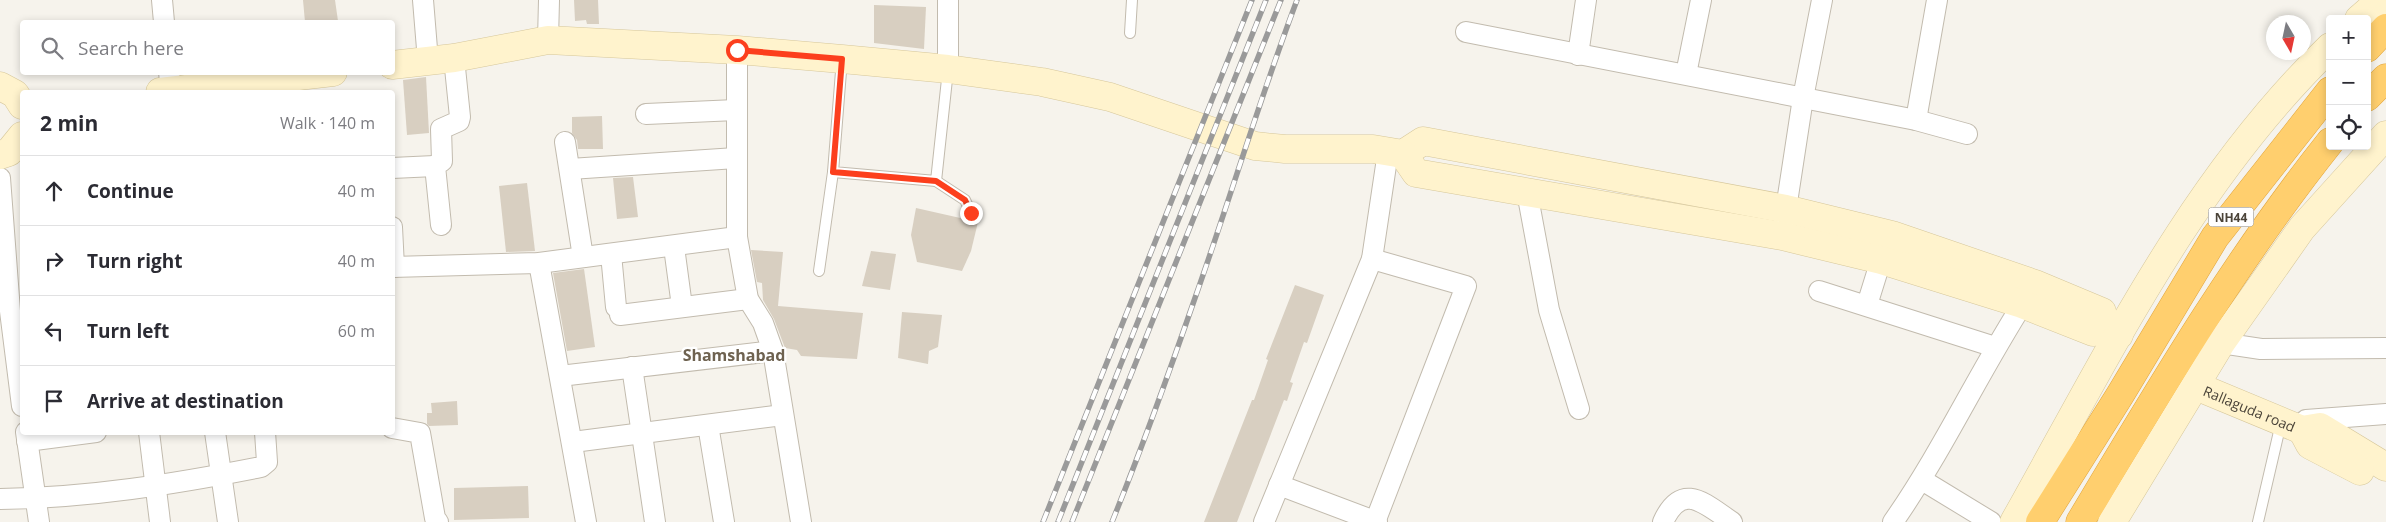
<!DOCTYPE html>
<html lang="en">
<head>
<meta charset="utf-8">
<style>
  :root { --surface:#fff; --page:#f2f2f3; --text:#2b2b33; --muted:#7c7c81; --line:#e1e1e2 }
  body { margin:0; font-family:"Open Sans",sans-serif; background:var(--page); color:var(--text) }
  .controls { position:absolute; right:15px; top:15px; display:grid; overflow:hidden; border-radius:5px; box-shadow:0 2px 8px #0003 }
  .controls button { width:45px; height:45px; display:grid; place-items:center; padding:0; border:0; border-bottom:1px solid var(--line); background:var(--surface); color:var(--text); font:25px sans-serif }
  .compass { position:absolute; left:2266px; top:15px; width:45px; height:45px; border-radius:50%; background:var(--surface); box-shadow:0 2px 8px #0003; rotate:171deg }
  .stop { position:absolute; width:15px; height:15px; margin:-11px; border:4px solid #fc3f1d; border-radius:50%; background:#fff }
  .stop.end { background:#fc3f1d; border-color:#fff; box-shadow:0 1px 5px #0008 }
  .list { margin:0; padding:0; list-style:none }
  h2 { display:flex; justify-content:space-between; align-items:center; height:65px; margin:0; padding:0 20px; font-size:21px }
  h2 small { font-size:16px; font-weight:400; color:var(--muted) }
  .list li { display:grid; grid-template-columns:32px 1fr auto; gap:15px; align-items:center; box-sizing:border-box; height:70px; padding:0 20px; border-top:1px solid var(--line) }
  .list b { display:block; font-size:19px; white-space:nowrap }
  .list em { font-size:16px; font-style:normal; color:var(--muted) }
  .icon { flex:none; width:28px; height:28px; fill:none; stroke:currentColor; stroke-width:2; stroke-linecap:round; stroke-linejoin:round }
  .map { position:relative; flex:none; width:2386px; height:522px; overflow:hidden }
  .search { position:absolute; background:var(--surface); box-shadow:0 2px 8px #0003; left:20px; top:20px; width:375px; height:55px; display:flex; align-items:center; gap:12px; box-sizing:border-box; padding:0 18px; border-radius:5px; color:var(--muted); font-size:19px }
  .panel { position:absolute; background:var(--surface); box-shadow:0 2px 8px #0003; left:20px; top:90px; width:375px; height:345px; border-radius:5px }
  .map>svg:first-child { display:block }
  .building { fill:#d8cfc1 }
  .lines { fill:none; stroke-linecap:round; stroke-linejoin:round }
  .lane-casing { stroke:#c2bbae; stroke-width:12 }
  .street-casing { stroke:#c2bbae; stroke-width:22 }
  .secondary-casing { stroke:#d6c79b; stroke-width:29 }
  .highway-casing { stroke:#e0a43c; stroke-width:29 }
  .lane { stroke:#fff; stroke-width:10 }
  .street { stroke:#fff; stroke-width:20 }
  .secondary { stroke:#fff3cd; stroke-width:28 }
  .highway { stroke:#ffcf6e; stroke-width:28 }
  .rail-casing { stroke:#9a9a9a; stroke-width:5.5 }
  .rail { stroke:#fff; stroke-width:4; stroke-dasharray:11; stroke-linecap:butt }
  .route { stroke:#fc3f1d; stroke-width:6 }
  .labels { text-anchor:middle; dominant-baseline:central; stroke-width:4.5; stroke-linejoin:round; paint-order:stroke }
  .shield { fill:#fff; stroke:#817c74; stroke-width:1 }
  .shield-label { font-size:12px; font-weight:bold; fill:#4b4439 }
  .street-label { font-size:14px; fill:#4b4439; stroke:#fff }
  .quarter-label { font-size:16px; font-weight:bold; fill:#6e6250; stroke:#fff }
</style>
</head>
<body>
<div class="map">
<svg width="2386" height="522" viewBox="0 0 2386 522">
  <rect width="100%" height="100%" fill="#f6f3ec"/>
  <g class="building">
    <polygon points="303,0 335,0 338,21 305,22"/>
    <polygon points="574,0 598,0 599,24 587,24 586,20 575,21"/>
    <polygon points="874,5 926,7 924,49 874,43"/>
    <polygon points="426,77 429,133 407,135 403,80"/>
    <polygon points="602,116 603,149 578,149 577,140 572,133 572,117"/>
    <polygon points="633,177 638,217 617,219 613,178"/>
    <polygon points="527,183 535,251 506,252 499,186"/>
    <polygon points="916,208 978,222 971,251 962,271 917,262 911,235"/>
    <polygon points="751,250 783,252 778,306 863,313 857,359 801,356 797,350 785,348 774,319 763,300 762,283 757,282"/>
    <polygon points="871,251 896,254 890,290 862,286"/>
    <polygon points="584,269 595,347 567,351 553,273"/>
    <polygon points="1295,285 1324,295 1307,343 1304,342 1290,382 1293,383 1287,401 1284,400 1237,522 1204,522 1252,400 1254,400 1268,360 1266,359"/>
    <polygon points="902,312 942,315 938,347 929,351 928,364 898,358"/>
    <polygon points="457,401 458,425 429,426 427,424 427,413 432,413 431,403"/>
    <polygon points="528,486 529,518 454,520 454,488"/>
  </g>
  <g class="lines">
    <g class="lane-casing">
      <g id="lane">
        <polyline points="1130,33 1132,0"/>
        <polyline points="842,59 833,172 936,181 948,70"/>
        <polyline points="936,181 965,200 971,213"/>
        <polyline points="819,271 833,172"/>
        <polyline points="2258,522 2281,423"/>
      </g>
    </g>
    <g class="street-casing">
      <g id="street">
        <polyline points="162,0 164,22"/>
        <polyline points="423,0 428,61"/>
        <polyline points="1466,32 1916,120 1967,134"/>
        <polyline points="548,40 549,0"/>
        <polyline points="737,50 737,237 748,299 763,323 773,351 801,522"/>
        <polyline points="1578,55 1586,0"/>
        <polyline points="948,69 948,0"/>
        <polyline points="169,72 171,91"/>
        <polyline points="1686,74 1701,0"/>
        <polyline points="646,114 736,110"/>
        <polyline points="1916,120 1937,0"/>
        <polyline points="565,142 583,257"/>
        <polyline points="392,168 435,166"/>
        <polyline points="570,169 736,158"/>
        <polyline points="0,178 10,311 22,406"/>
        <polyline points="1527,192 1549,310 1579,409"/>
        <polyline points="1784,222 1803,98 1822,0"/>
        <polyline points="441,225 435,166 442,161 441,129 459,121 460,117 454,58"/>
        <polyline points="392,227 394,267"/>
        <polyline points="674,247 681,299"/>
        <polyline points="611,254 616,307"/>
        <polyline points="1372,259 1466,286 1375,522"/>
        <polyline points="539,263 586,522"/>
        <polyline points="392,267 539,263 737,237"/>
        <polyline points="1819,291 1995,347"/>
        <polyline points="1867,305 1881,260"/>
        <polyline points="620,315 748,299"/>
        <polyline points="2221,343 2261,349 2386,348"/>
        <polyline points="632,367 655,522"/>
        <polyline points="560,376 773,351"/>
        <polyline points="2306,420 2386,414"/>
        <polyline points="708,425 724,522"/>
        <polyline points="392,428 420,433 435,518 438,522"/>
        <polyline points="26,432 39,522"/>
        <polyline points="149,432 160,522"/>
        <polyline points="215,432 228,522"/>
        <polyline points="27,441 96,432"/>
        <polyline points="573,442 783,415"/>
        <polyline points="1922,480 1991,522"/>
        <polyline points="1279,485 1377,522"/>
        <path d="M0 499C87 498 175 484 261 467L267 462 265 432"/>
        <polyline points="1264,522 1372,259 1388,152"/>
        <path d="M1663 522C1682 480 1705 504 1732 522"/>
        <path d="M1893 522C1944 449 1980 369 2029 294"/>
      </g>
    </g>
    <g class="secondary-casing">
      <g id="secondary">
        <polyline points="2359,19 2381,0"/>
        <polyline points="392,65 454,58 548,40 737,50 842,59 948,69 1042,82 1110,97 1255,146 1285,149 1373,149 1403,154 1423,141 1786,209 1892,235 2035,284 2102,312 2107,329"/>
        <polyline points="0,86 15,94 22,105"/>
        <polyline points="160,92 333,72"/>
        <polyline points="1403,154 1416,173 1782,236 1881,260 2022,304 2093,332 2107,329 2119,335"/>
        <polyline points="0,155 9,152 22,136"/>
        <path id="s1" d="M2196 386 2302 430 2320 427 2386 467"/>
        <polyline points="2302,430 2310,445 2360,471"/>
        <path d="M2014 522C2107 357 2192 180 2330 47"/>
        <polyline points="2112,522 2221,343 2302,228 2386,135"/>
      </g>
    </g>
    <g class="highway-casing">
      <g id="highway">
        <polyline points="2367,48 2386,28"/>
        <polyline points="2367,97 2386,78"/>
        <polyline points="2040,522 2120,395 2215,237 2330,91"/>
        <path d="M2080 522C2158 392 2235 261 2330 142"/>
      </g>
    </g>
    <use href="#lane" class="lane"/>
    <use href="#street" class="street"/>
    <use href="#secondary" class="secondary"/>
    <use href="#highway" class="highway"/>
    <g class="rail-casing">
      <g id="rail">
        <polyline points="1043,522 1252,0"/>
        <polyline points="1058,522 1266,0"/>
        <polyline points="1072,522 1281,0"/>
        <path d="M1112 522C1142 448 1169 373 1195 298 1230 199 1260 98 1297 0"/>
      </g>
    </g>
    <use href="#rail" class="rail"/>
  </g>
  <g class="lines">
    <polyline class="route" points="737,50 842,59 833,172 936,181 965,200 971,213"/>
  </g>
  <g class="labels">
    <rect class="shield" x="2208.5" y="207.5" width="45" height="19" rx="4"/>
    <g class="shield-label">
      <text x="2231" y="217">NH44</text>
    </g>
    <g class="street-label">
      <text stroke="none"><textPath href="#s1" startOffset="58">Rallaguda road</textPath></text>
    </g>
    <g class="quarter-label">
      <text x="734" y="355">Shamshabad</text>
    </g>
  </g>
</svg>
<div class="controls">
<button>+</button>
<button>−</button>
<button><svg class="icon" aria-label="locate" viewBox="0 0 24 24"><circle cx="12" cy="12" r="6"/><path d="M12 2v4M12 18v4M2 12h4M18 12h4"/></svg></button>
</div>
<svg class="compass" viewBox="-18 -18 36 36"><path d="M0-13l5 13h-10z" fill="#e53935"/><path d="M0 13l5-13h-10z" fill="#7c7c81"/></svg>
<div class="stop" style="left:737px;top:50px"></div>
<div class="stop end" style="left:971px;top:213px"></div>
<div class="search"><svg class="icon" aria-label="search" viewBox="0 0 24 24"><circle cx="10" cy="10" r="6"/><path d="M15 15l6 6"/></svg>Search here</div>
<section class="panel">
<h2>2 min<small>Walk · 140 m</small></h2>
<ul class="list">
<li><svg class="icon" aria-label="ahead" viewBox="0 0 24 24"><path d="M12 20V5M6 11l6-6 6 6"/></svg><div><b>Continue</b></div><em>40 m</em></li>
<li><svg class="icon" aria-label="right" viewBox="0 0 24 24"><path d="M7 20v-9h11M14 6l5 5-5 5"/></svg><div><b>Turn right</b></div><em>40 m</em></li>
<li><svg class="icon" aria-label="left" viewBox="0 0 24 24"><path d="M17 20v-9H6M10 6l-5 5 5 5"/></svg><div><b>Turn left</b></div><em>60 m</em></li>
<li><svg class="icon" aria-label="arrive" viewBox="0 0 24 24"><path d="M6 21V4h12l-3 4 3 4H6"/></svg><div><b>Arrive at destination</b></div></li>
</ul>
</section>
</div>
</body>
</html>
